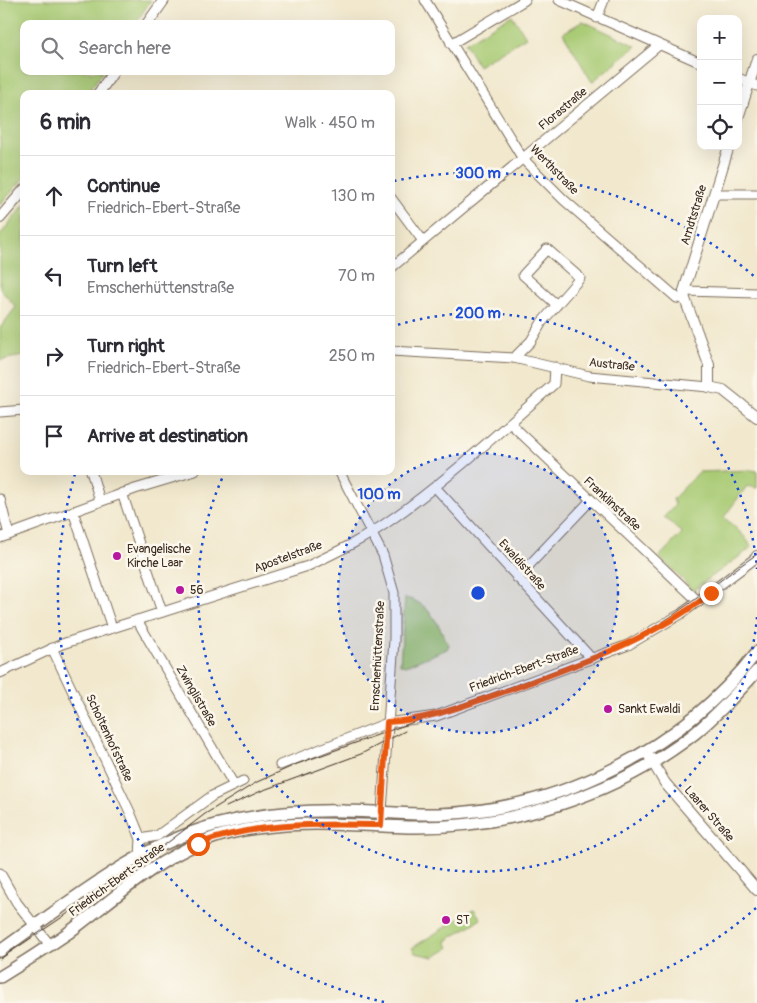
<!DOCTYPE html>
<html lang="en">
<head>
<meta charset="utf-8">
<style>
  :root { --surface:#fff; --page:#f2f2f3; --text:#2b2b33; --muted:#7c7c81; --line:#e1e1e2 }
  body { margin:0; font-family:Pangolin,sans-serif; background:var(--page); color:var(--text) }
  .controls { position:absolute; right:15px; top:15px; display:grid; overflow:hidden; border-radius:10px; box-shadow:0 5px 20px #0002 }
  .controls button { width:45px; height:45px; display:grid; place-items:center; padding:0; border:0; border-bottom:1px solid var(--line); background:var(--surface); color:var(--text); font:25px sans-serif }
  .stop { position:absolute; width:15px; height:15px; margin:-11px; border:4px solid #ea580c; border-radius:50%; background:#fff }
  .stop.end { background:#ea580c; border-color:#fff; box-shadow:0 1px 5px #0008 }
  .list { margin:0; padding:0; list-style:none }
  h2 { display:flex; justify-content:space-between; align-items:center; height:65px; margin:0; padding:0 20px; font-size:21px }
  h2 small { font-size:16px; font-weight:400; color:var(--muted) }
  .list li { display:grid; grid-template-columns:32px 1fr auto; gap:15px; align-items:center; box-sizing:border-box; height:80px; padding:0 20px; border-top:1px solid var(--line) }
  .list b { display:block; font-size:19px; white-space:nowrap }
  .list p { margin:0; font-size:16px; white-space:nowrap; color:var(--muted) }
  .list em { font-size:16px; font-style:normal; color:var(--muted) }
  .icon { flex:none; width:28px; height:28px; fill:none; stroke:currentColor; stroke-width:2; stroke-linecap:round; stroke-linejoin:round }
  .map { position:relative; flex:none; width:757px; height:1003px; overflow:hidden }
  .search { position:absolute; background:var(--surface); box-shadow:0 5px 20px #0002; left:20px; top:20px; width:375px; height:55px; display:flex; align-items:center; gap:12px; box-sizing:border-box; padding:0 18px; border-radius:10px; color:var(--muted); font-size:19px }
  .panel { position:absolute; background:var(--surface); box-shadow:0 5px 20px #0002; left:20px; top:90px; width:375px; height:385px; border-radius:10px }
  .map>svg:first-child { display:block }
  .green { fill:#a8ca73; stroke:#727a48 }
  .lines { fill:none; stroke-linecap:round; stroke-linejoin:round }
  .minor-casing { stroke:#7b6c5b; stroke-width:11 }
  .tertiary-casing { stroke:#7b6c5b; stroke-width:12 }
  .secondary-casing { stroke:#7b6c5b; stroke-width:14 }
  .minor { stroke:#fff; stroke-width:9 }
  .tertiary { stroke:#fff; stroke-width:10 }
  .secondary { stroke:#fff; stroke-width:11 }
  .tram { stroke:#3b2a1e; stroke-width:1 }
  .route { stroke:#ea580c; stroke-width:6 }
  .ring { fill:none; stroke:#1d4ed8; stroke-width:2.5; stroke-dasharray:2.5 5 }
  .poi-dot { fill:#b5179e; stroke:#fbf7ec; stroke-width:2 }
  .labels { text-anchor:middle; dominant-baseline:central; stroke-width:5; stroke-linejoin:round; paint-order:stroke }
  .street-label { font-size:12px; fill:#3b2a1e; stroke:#fbf7ec }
  .poi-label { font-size:12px; fill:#3b2a1e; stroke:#fbf7ec; text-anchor:start }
  .centre { fill:#1d4ed8; stroke:#fbf7ec; stroke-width:2.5 }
  .ring-label { font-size:15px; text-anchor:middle; font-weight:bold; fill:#1d4ed8; stroke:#fbf7ec; stroke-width:5; stroke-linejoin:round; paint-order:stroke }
</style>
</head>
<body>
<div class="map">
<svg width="757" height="1003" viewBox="0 0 757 1003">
  <rect width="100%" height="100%" fill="#fbf7ec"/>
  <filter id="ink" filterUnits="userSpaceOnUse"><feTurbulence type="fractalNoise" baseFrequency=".02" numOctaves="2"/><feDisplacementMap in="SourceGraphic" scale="10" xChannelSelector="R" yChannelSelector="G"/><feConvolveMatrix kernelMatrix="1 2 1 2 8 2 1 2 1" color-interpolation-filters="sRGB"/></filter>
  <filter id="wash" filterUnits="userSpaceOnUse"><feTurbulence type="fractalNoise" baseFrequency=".0096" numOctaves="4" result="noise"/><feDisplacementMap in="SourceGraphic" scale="20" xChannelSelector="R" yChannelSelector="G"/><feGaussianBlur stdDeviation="1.12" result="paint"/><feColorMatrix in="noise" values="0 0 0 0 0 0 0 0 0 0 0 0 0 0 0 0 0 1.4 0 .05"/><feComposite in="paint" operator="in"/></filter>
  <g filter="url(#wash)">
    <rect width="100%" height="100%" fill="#f1e8cd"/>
    <g class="green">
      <polygon points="0,0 151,0 135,24 24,24 24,71 103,71 87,94 24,94 24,178 0,205"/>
      <polygon points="512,15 526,37 478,66 465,43"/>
      <polygon points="583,21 636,46 592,82 563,33"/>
      <polygon points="24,205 24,356 0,360 0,328 16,307 0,289 0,235"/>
      <polygon points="751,470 757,471 757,488 747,486 724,517 744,536 751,546 747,551 692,591 684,581 659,557 682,533 664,517 675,505 673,499 699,472"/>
      <path d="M405 598C431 603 437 624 449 645L447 649 405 666 400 664Z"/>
      <polygon points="474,909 481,919 446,941 449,948 434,957 415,953 412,948"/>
    </g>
  </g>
  <g filter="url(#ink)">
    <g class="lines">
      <g class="minor-casing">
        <g id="minor">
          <polyline points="425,0 523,159 564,200 677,298 685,299"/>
          <polyline points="559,0 701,63"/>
          <polyline points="597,18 604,0"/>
          <polyline points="451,44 525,0"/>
          <polyline points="738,78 757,86"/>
          <polyline points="714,194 757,194"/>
          <polyline points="391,198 423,241"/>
          <polyline points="391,268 659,45"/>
          <polyline points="684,291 757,293"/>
          <polyline points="391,351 514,358 589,376 709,387"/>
          <polyline points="514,358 531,341 542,322 580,278 547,249 523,275 557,305"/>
          <polyline points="0,412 24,410"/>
          <polyline points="510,423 699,602"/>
          <polyline points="91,471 100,501"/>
          <polyline points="339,471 383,555 394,593 394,640 381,825"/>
          <polyline points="435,487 592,659"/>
          <polyline points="122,493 162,612"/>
          <polyline points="0,499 9,535"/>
          <polyline points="73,511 112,628"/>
          <polyline points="0,538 135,489 195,471"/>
          <polyline points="517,578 590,501"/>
          <polyline points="137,620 234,785"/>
          <polyline points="52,648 130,812 141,839 140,856"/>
          <path d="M0 673 62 644 308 566C337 552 366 538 392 519 449 479 501 430 554 384L555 367"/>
          <polyline points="280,765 387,723 436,716 628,645 681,614 757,557"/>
          <polyline points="141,839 157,836 212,796 243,781"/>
          <polyline points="0,873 17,903 50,945"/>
        </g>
      </g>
      <g class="tertiary-casing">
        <g id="tertiary">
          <polyline points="147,24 164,0"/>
          <polyline points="98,94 114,71"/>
          <polyline points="738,118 757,59"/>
          <polyline points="729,146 684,291 685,299 709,365 709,387 723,390 757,417"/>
          <polyline points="0,218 24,190"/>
          <polyline points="756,558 757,556"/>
          <polyline points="646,751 665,783 757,890"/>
        </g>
      </g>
      <g class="secondary-casing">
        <g id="secondary">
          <path d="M0 951C67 904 135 847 215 825 257 814 301 810 345 811 376 811 407 815 438 814 561 810 682 749 757 652"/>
          <path d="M0 977C23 963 46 948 68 933 118 896 167 848 230 833 287 819 349 825 408 827 508 829 615 796 694 734 717 715 737 693 757 671"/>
        </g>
      </g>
      <use href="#minor" class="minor"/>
      <use href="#tertiary" class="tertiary"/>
      <use href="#secondary" class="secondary"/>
      <g class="tram">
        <polyline points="226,807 261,791 361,754 405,731"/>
        <path d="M0 959 128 873 205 814 257 782 297 764 599 655C662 631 703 591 757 554"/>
      </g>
    </g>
  </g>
  <g class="lines" filter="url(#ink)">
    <path class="route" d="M198 844C256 822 319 824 381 825L387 722C431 720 471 703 512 689 582 663 651 640 711 593"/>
  </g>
  <circle cx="478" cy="593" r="140" fill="#1d4ed8" fill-opacity=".12"/>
  <g class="ring">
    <circle cx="478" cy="593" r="140"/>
    <path d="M757 617A280 280 0 1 1 225 472M391 327A280 280 0 0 1 757 569"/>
    <path d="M756 908A420 420 0 0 1 572 1002M384 1002A420 420 0 0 1 75 474M394 181A420 420 0 0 1 756 278"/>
  </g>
  <g class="poi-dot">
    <circle cx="117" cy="556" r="5"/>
    <circle cx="180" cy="590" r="5"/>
    <circle cx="608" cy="709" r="5"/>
    <circle cx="446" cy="920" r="5"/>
  </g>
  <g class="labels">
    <g class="street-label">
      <text transform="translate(563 109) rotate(-40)">Florastraße</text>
      <text transform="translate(554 170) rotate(46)">Werthstraße</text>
      <text transform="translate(694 215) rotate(-73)">Arndtstraße</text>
      <text transform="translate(612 365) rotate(6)">Austraße</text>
      <text transform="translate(612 504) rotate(43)">Franklinstraße</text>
      <text transform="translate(288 557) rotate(-20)">Apostelstraße</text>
      <text transform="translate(522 565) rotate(48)">Ewaldistraße</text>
      <text transform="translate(378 656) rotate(-87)">Emscherhüttenstraße</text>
      <text transform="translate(524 669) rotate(-20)">Friedrich-Ebert-Straße</text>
      <text transform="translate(196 696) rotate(60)">Zwinglistraße</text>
      <text transform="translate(109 738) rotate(65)">Scholtenhofstraße</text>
      <text transform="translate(709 814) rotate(49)">Laarer Straße</text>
      <text transform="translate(117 880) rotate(-36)">Friedrich-Ebert-Straße</text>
    </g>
    <g class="poi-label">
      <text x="127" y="549">Evangelische<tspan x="127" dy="14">Kirche Laar</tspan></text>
      <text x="190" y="590">56</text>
      <text x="618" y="709">Sankt Ewaldi</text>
      <text x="456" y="920">ST</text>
    </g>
  </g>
  <circle cx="478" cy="593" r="8" class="centre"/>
  <g class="ring-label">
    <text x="478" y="178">300 m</text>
    <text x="478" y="318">200 m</text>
    <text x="379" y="499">100 m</text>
  </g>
</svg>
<div class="controls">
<button>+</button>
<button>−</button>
<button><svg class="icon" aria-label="locate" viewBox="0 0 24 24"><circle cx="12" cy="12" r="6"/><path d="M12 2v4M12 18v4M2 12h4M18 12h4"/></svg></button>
</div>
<div class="stop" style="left:198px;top:844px"></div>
<div class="stop end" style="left:711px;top:593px"></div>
<div class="search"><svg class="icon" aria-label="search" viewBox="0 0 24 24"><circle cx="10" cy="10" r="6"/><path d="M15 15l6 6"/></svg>Search here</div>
<section class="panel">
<h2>6 min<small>Walk · 450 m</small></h2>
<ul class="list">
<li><svg class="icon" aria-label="ahead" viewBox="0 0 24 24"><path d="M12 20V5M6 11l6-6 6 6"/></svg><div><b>Continue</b><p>Friedrich-Ebert-Straße</p></div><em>130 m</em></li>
<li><svg class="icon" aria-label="left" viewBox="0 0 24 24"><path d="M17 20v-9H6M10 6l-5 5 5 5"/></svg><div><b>Turn left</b><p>Emscherhüttenstraße</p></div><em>70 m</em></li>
<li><svg class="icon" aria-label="right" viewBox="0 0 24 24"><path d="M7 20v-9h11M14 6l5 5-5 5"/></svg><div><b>Turn right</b><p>Friedrich-Ebert-Straße</p></div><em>250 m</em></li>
<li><svg class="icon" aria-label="arrive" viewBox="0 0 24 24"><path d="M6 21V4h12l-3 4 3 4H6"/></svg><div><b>Arrive at destination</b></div></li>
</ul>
</section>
</div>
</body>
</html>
